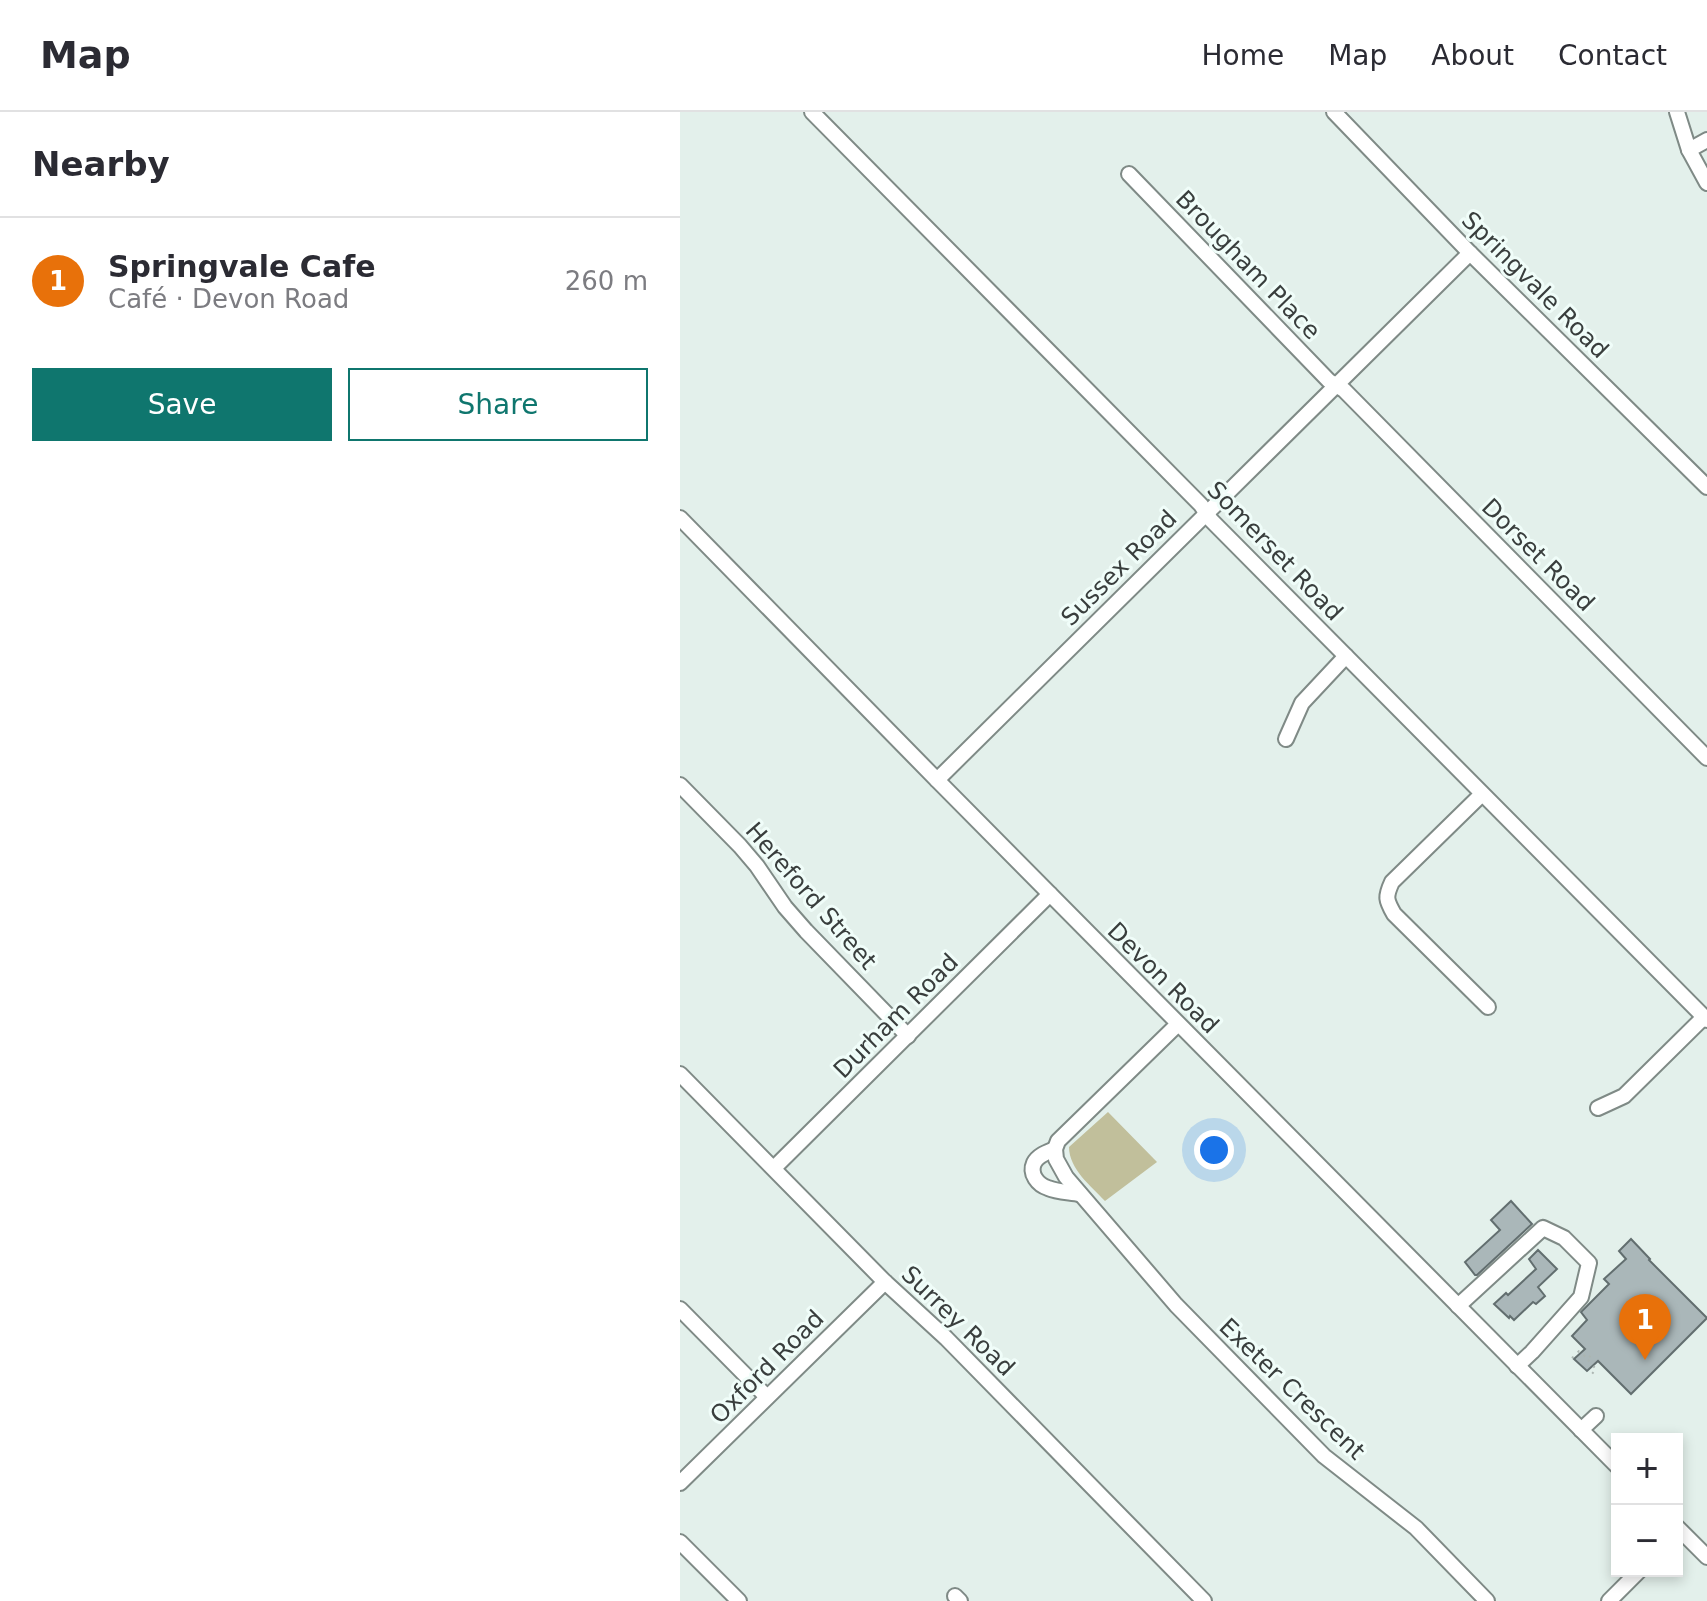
<!DOCTYPE html>
<html lang="en">
<head>
<meta charset="utf-8">
<style>
  :root { --surface:#fff; --page:#f2f2f3; --text:#2b2b33; --muted:#7c7c81; --line:#e1e1e2; --accent:#0f766e }
  body { margin:0; font-family:"DejaVu Sans",sans-serif; background:var(--page); color:var(--text) }
  .controls { position:absolute; right:24px; bottom:24px; display:grid; overflow:hidden; border-radius:0px; box-shadow:0 4px 12px #0003 }
  .controls button { width:72px; height:72px; display:grid; place-items:center; padding:0; border:0; border-bottom:2px solid var(--line); background:var(--surface); color:var(--text); font:40px sans-serif }
  .you { position:absolute; left:534px; top:1038px; width:28px; height:28px; margin:-20px; border:6px solid #fff; border-radius:50%; background:#1a73e8; box-shadow:0 0 0 12px #1a73e833 }
  .badge { display:grid; place-items:center; width:52px; height:52px; border-radius:50%; background:var(--accent); color:#fff; font-size:26px; font-weight:700 }
  .pin { position:absolute; translate:-50% -66px; filter:drop-shadow(0 2px 4px #0008) }
  .pin::after { content:''; position:absolute; top:42px; width:28px; height:24px; background:inherit; clip-path:polygon(0 0,100% 0,50% 100%) }
  .list { margin:0; padding:0; list-style:none }
  h2 { display:flex; justify-content:space-between; align-items:center; height:104px; margin:0; padding:0 32px; font-size:34px }
  h2 small { font-size:26px; font-weight:400; color:var(--muted) }
  .list li { display:grid; grid-template-columns:52px 1fr auto; gap:24px; align-items:center; box-sizing:border-box; height:128px; padding:0 32px; border-top:2px solid var(--line) }
  .list b { display:block; font-size:30px; white-space:nowrap }
  .list p { margin:0; font-size:26px; white-space:nowrap; color:var(--muted) }
  .list em { font-size:26px; font-style:normal; color:var(--muted) }
  .actions { display:flex; gap:16px; padding:24px 32px }
  .actions a { flex:1; padding:18px 0; border:2px solid var(--accent); border-radius:0px; text-align:center; font-size:28px; color:var(--accent) }
  .actions .main { background:var(--accent); color:#fff }
  .map { position:relative; flex:none; width:1027px; height:1489px; overflow:hidden }
  header { display:flex; align-items:center; gap:48px; box-sizing:border-box; height:112px; padding:0 40px; background:var(--surface); border-bottom:2px solid var(--line) }
  header strong { font-size:38px }
  nav { display:flex; gap:44px; margin-inline-start:auto; font-size:28px }
  main { display:flex }
  aside { flex:1; background:var(--surface) }
  .map>svg:first-child { display:block }
  .green { fill:#c1bf9b }
  .building { fill:#aab7b9; stroke:#626e6f; stroke-width:2 }
  .lines { fill:none; stroke-linecap:round; stroke-linejoin:round }
  .minor-casing { stroke:#7f8a86; stroke-width:18 }
  .path { stroke:#abb5b1; stroke-width:2; stroke-dasharray:2 6; stroke-linecap:butt }
  .minor { stroke:#fff; stroke-width:14 }
  .labels { text-anchor:middle; dominant-baseline:central; stroke-width:6; stroke-linejoin:round; paint-order:stroke }
  .street-label { font-size:24px; fill:#393e3d; stroke:#f0fdf9 }
</style>
</head>
<body>
<header>
<strong>Map</strong>
<nav><a>Home</a><a>Map</a><a>About</a><a>Contact</a></nav>
</header>
<main>
<aside>
<h2>Nearby<small></small></h2>
<ul class="list">
<li><span class="badge" style="background:#e8710a">1</span><div><b>Springvale Cafe</b><p>Café · Devon Road</p></div><em>260 m</em></li>
</ul>
<div class="actions"><a class="main">Save</a><a>Share</a></div>
</aside>
<div class="map">
<svg width="1027" height="1489" viewBox="0 0 1027 1489">
  <rect width="100%" height="100%" fill="#e3f0eb"/>
  <path class="green" d="M428 1000 477 1050 425 1089C411 1074 389 1057 389 1035Z"/>
  <g class="building">
    <polygon points="831,1089 852,1112 797,1163 795,1163 785,1150 820,1118 811,1108"/>
    <polygon points="951,1127 970,1147 969,1148 1027,1206 951,1282 918,1249 907,1259 894,1247 905,1237 892,1224 907,1208 901,1200 929,1172 924,1167 946,1147 939,1139"/>
    <polygon points="858,1138 877,1157 858,1175 865,1184 856,1192 853,1190 834,1208 830,1204 829,1206 814,1192 826,1181 828,1183 856,1157 849,1147"/>
  </g>
  <g class="lines">
    <g class="minor-casing">
      <g id="minor">
        <polyline points="132,0 521,393 531,408 1027,908"/>
        <polyline points="654,0 790,141 1027,375"/>
        <polyline points="997,0 1009,38 1027,71"/>
        <polyline points="1009,38 1027,28"/>
        <polyline points="449,62 649,269 664,278 1027,646"/>
        <polyline points="0,406 257,668 937,1354"/>
        <polyline points="606,627 622,591 666,544"/>
        <polyline points="257,668 790,141"/>
        <polyline points="0,673 60,734 77,754 105,795 126,819 228,924"/>
        <path d="M802 682 712 770C705 785 706 788 714 802L808 895"/>
        <polyline points="498,912 378,1029 375,1037 376,1047 386,1065 496,1193 644,1344 736,1416 807,1489"/>
        <polyline points="0,962 205,1170 266,1226 524,1489"/>
        <polyline points="918,996 944,984 1024,905"/>
        <path d="M375 1037C368 1040 358 1043 354 1051 349 1062 358 1073 368 1076 377 1080 389 1080 400 1082"/>
        <polyline points="94,1056 370,782"/>
        <polyline points="778,1194 863,1116 884,1126 909,1151 901,1185 852,1240 837,1254"/>
        <polyline points="0,1197 87,1285"/>
        <polyline points="901,1318 916,1304"/>
        <polyline points="0,1371 205,1170"/>
        <polyline points="997,1415 1027,1445"/>
        <polyline points="0,1430 59,1489"/>
        <polyline points="275,1484 280,1489"/>
        <polyline points="929,1489 959,1459"/>
      </g>
    </g>
    <g class="path">
      <polyline points="892,1246 899,1239 908,1247 911,1243"/>
      <polyline points="908,1248 916,1257 911,1263"/>
    </g>
    <use href="#minor" class="minor"/>
  </g>
  <g class="labels">
    <g class="street-label">
      <text transform="translate(568 153) rotate(46)">Brougham Place</text>
      <text transform="translate(855 173) rotate(45)">Springvale Road</text>
      <text transform="translate(595 439) rotate(46)">Somerset Road</text>
      <text transform="translate(858 443) rotate(45)">Dorset Road</text>
      <text transform="translate(439 456) rotate(-45)">Sussex Road</text>
      <text transform="translate(131 784) rotate(49)">Hereford Street</text>
      <text transform="translate(483 866) rotate(45)">Devon Road</text>
      <text transform="translate(216 904) rotate(-45)">Durham Road</text>
      <text transform="translate(278 1209) rotate(44)">Surrey Road</text>
      <text transform="translate(87 1255) rotate(-45)">Oxford Road</text>
      <text transform="translate(612 1277) rotate(44)">Exeter Crescent</text>
    </g>
  </g>
</svg>
<div class="controls">
<button>+</button>
<button>−</button>
</div>
<div class="you"></div>
<div class="pin badge" style="left:965px;top:1248px;background:#e8710a">1</div>
</div>
</main>
</body>
</html>
